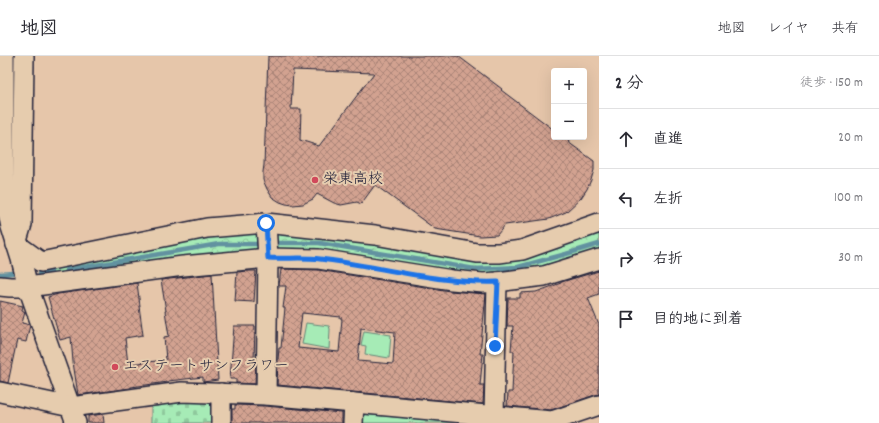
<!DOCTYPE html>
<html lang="ja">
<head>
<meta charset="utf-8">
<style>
  :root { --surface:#fff; --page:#f2f2f3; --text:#2b2b33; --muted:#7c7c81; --line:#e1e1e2 }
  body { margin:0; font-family:Dekko,"Klee One",sans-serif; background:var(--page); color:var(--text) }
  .controls { position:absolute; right:12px; top:12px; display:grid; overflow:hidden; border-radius:4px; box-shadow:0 4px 16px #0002 }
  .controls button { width:36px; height:36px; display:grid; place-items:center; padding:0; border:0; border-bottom:1px solid var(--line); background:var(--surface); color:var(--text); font:20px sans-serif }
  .stop { position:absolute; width:12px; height:12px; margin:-9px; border:3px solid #1a73e8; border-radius:50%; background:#fff }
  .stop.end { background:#1a73e8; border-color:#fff; box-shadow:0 1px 4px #0008 }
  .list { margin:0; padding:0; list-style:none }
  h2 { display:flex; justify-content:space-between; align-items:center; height:52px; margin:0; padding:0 16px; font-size:17px }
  h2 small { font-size:13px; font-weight:400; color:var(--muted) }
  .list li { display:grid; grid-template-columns:26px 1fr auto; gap:12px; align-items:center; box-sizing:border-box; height:60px; padding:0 16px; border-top:1px solid var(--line) }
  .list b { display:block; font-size:15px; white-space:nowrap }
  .list em { font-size:13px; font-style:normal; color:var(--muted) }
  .icon { flex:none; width:22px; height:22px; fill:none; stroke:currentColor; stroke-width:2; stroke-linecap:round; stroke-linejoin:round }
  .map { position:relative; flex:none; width:599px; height:367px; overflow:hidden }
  header { display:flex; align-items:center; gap:24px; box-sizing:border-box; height:56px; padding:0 20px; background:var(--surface); border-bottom:1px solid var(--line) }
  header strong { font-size:19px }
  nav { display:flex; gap:22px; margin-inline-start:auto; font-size:14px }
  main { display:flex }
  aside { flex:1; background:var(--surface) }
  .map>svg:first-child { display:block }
  .green { fill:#a6ebb6; stroke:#648678 }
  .cemetery { fill:url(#cemetery-stones); stroke:#648678 }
  .park { fill:url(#park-crowns); stroke:#648678 }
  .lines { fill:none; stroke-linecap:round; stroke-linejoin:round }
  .stream { stroke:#6292a0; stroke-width:4.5 }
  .building { fill:url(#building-cross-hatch); stroke:#22223b; fill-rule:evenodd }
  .minor-casing { stroke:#22223b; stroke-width:22 }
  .minor { stroke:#e6ccae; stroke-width:19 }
  .route { stroke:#1a73e8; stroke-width:5 }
  .poi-dot { fill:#d1495b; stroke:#e6ccae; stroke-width:1.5 }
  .labels { text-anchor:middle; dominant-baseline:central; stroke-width:4; stroke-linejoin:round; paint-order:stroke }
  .poi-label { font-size:15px; fill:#22223b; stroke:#e6ccae; text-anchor:start }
</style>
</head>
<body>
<header>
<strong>地図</strong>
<nav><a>地図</a><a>レイヤ</a><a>共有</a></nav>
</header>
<main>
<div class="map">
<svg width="599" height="367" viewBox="0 0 599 367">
  <defs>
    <pattern id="cemetery-stones" width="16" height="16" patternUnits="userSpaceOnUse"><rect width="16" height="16" fill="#a6ebb6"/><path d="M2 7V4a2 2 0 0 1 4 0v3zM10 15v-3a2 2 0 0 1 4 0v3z" fill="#8fc99d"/></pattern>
    <pattern id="park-crowns" width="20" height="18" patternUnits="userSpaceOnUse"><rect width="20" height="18" fill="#a6ebb6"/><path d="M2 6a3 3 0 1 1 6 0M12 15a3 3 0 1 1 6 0" fill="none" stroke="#8fc99d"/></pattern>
    <pattern id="building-cross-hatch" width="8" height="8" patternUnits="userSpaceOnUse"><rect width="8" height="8" fill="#d2a290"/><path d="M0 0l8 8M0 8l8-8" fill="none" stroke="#aa8477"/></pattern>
  </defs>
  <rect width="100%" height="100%" fill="#e6c6aa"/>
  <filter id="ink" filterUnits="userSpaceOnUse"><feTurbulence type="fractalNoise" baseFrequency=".025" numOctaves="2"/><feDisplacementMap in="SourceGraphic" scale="8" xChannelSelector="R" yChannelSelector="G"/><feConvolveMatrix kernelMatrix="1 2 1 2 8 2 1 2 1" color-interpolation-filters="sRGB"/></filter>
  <g filter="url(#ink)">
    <g class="green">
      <polygon points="306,267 329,270 330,273 329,293 302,288"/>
      <polygon points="364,275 391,279 389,302 365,298 366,290 361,289"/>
      <polygon points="361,358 463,367 361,367"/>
    </g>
    <polygon class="cemetery" points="192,342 214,344 214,367 151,367 151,348"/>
    <polygon class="park" points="266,167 477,197 599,167 599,203 497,226 319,203 45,228 41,206"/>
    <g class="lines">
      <g class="stream">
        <polyline points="272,187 319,187 475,213 518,211 566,198 599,188"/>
        <polyline points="67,214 219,188 263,188"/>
        <polyline points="0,218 13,217"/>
        <polyline points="39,218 51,216"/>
      </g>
    </g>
    <g class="building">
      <path d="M268 0H458L502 33 501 34 554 74V81H571L568 86 594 105V114L591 124 587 133 581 142 566 156 549 163 505 169 497 179 480 180 435 173 375 129 361 148 357 146 341 149 334 147 317 138 313 143 303 148 293 149 286 148 280 146 272 141 267 133 263 124V116L264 109ZM293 14 374 17 319 90 300 84 301 53H291Z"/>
      <path d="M281 213 318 214 450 235 486 238 480 298H483L480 329H484L483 348 277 329 278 304 279 292H281L285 252H283L286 230H279ZM302 257 341 261V263H342L339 296 298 292ZM361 272 395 276 393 308 358 305Z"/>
      <polygon points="248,215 256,215 254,246 235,245 237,216"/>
      <polygon points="599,215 599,238 588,242 599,269 599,338 595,339 551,354 507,350 508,336 512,336 514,295 511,295 513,270 507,270 508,242 520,242 520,237 536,236 561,227 561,226"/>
      <polygon points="212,218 218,324 203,326 203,321 168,325 168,326 131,331 131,332 78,339 73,306 71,281 60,284 48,241 58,238 137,227 140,250 139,250 143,279 125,282 128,308 166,304 164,281 169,280 165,255 166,255 161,224"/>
      <polygon points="0,245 23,250 22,254 25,256 22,267 30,269 26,286 17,284 8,327 0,325"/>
      <polygon points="234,270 255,270 254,304 256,304 255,328 236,327 236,323 230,323"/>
      <polygon points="235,349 265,350 342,357 342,367 232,367 232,353 235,353"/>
      <polygon points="103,358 104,367 88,367 88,360"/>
    </g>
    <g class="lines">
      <g class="minor-casing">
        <g id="minor">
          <polyline points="4,0 4,119 5,142 11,171 21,203 28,231 76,367"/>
          <polyline points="24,0 22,168 16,188 41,206 207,172 266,167 375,179 477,197 499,197 522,194 599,167"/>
          <polyline points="0,230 10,231 28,231 183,210 268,202 319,203 452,224 483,227 497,226 544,220 599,203"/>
          <polyline points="0,336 71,351 182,336 266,339 552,365 599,349"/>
          <polyline points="266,339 268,202 266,167"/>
          <polyline points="494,360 497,226"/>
          <polyline points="221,367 221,337"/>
          <polyline points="353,367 354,347"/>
        </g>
      </g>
      <use href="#minor" class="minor"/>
    </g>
  </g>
  <g class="lines" filter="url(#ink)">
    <path class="route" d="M266 167 268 202C285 203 303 201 320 203 379 210 438 228 498 226L495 290"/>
  </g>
  <g class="poi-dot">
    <circle cx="315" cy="124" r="4"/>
    <circle cx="115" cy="311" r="4"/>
  </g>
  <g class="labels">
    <g class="poi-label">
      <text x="323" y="124">栄東高校</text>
      <text x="123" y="311">エステートサンフラワー</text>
    </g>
  </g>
</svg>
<div class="controls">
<button>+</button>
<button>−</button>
</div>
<div class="stop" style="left:266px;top:167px"></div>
<div class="stop end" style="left:495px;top:290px"></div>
</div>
<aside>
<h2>2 分<small>徒歩 · 150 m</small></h2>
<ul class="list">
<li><svg class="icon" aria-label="ahead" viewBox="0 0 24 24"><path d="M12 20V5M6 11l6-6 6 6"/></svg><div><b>直進</b></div><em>20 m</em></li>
<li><svg class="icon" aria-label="left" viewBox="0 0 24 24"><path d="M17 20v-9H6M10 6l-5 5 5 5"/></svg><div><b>左折</b></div><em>100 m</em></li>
<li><svg class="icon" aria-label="right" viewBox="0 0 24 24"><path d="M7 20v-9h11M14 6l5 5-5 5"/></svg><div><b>右折</b></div><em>30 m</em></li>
<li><svg class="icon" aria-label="arrive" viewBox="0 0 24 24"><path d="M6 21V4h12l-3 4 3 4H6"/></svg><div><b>目的地に到着</b></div></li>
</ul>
</aside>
</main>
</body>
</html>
